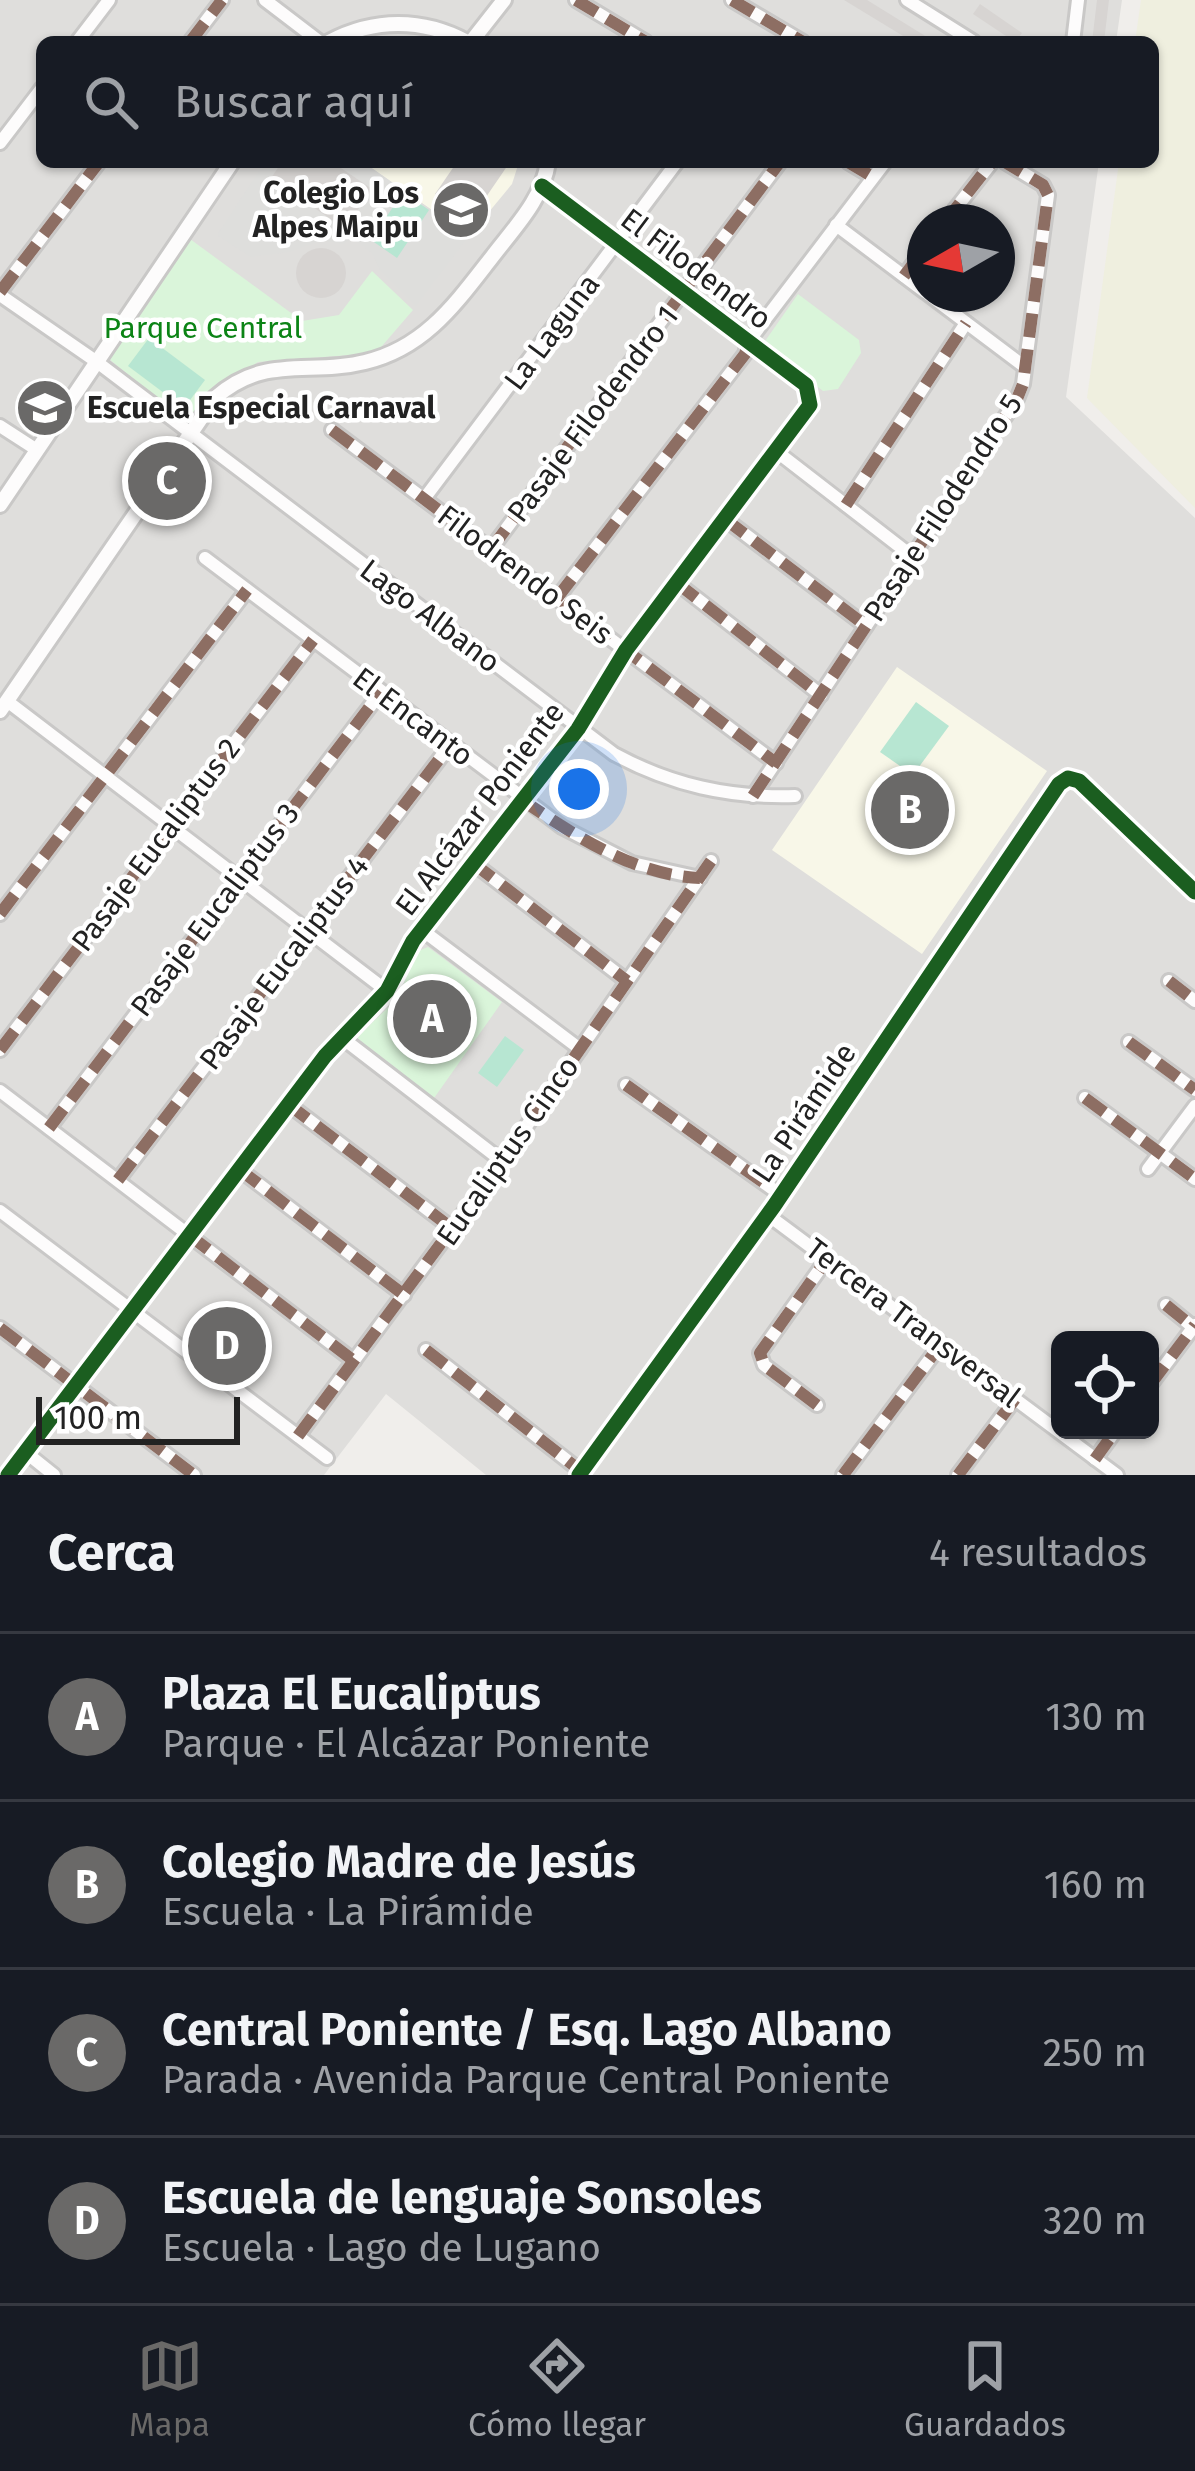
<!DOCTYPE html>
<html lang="es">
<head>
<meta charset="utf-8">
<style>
  :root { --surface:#171b24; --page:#242831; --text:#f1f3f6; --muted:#9ea1a6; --line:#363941; --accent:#6a6968 }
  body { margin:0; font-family:"Fira Sans",sans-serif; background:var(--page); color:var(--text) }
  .controls { position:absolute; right:36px; bottom:36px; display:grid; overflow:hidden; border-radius:18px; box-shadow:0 3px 9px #0004 }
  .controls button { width:108px; height:108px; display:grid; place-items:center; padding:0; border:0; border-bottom:3px solid var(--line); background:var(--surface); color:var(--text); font:60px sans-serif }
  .compass { position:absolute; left:907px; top:204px; width:108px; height:108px; border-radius:50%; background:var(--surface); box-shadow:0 3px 9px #0004; rotate:261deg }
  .scale { position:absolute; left:36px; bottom:30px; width:204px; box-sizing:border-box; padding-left:12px; border:6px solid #222; border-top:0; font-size:33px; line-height:42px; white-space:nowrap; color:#222; -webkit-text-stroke:9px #fff; paint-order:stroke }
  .you { position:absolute; left:579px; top:789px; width:42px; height:42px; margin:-30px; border:9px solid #fff; border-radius:50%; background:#1a73e8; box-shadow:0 0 0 18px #1a73e833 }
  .badge { display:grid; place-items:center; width:78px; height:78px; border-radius:50%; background:var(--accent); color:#fff; font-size:39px; font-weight:700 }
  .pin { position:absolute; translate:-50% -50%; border:6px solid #fff; box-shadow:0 3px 12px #0006 }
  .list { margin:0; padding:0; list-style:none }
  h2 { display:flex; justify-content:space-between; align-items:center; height:156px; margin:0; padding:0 48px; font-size:51px }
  h2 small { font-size:39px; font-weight:400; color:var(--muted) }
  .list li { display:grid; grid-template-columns:78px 1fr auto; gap:36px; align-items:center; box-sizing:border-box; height:168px; padding:0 48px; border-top:3px solid var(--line) }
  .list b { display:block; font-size:45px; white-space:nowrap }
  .list p { margin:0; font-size:39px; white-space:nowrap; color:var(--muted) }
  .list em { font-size:39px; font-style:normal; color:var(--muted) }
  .icon { flex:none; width:66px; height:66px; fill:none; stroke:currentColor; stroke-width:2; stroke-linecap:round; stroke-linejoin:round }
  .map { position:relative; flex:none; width:1195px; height:1475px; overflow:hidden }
  .search { position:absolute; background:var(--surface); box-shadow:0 3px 9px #0004; left:36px; right:36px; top:36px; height:132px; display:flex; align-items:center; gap:30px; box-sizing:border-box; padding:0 42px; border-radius:18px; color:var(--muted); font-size:45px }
  .sheet { height:828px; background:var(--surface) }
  nav { display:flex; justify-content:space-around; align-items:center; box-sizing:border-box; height:168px; border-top:3px solid var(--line); background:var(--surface); font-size:33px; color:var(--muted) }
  nav a { display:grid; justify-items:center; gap:6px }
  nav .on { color:var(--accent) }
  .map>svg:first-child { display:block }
  .residential { fill:#dfdedc; fill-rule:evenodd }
  .education { fill:#f8f7e8 }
  .religious { fill:#dededc }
  .farmland { fill:#efefdf }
  .park { fill:#daf5da }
  .pitch { fill:#b7e6d2 }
  .building { fill:#d7d4d2 }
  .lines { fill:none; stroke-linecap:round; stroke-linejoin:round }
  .minor-casing { stroke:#c9c8c7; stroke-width:18 }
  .tertiary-casing { stroke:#c9c8c7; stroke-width:20 }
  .minor { stroke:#fdfcfc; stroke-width:12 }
  .tertiary { stroke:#fdfcfc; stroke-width:14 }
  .quiet { stroke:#8d6e63; stroke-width:12; stroke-dasharray:24 12; stroke-linecap:butt }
  .cycleway-casing { stroke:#fff; stroke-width:22 }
  .cycleway { stroke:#1b5e20; stroke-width:15 }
  .labels { text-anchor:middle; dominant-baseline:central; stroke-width:9; stroke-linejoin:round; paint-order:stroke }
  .poi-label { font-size:30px; font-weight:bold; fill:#222; stroke:#fff; text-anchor:end }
  .street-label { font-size:30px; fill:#222; stroke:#fff }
  .park-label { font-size:30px; fill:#0c8416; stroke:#fff }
</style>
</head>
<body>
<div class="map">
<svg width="1195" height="1475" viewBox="0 0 1195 1475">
  <rect width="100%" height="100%" fill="#f0eeeb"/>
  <path class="residential" d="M0 0H1122L1116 42H42V162H1099L1066 397 1195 518V1475H486L386 1394 324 1475H0ZM925 222H997V294H925ZM1060 1340H1150V1430H1060Z"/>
  <g class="education">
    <polygon points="363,162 519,162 512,184 469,236"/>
    <polygon points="897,667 1047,771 922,954 772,850"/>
  </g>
  <polygon class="religious" points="265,162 363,162 469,236 416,306 380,270 372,253 351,237 344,244 322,240 289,252 251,257 217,235"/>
  <polygon class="farmland" points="1141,0 1195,0 1195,508 1087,398 1119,162 1153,162 1153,42 1135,42"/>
  <g class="park">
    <polygon points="190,239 302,321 339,315 372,271 413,310 376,353 258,362 211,395 189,424 109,359"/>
    <polygon points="798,294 859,340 861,353 838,389 823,391 763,344"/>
    <polygon points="428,947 502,1002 432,1101 358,1044 356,1038 397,999 418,951"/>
  </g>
  <g class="pitch">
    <polygon points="403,192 429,210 397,258 371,240"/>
    <polygon points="149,338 205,380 184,408 128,366"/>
    <polygon points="916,702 949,726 913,775 880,752"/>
    <polygon points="505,1036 524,1050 497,1087 478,1073"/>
  </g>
  <g class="building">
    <polygon points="844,0 867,0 935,42 913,42"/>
    <polygon points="1097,0 1109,0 1104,42 1092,42"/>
    <polygon points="980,4 1022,33 1015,42 973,14"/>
    <polygon points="282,162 332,162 372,189 345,229 271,178"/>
    <polygon points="457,162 510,162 471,219 435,194"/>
    <circle cx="321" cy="273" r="25"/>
  </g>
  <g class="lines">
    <g class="minor-casing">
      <g id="minor">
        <polyline points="265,0 320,42"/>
        <polyline points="576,0 646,42"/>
        <polyline points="732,0 803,42"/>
        <polyline points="907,0 974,42"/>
        <polyline points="77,42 109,0"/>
        <polyline points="190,42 222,0"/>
        <polyline points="1073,42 1078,0"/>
        <polyline points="0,143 42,88"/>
        <polyline points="848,162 873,177"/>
        <polyline points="945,222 992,162"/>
        <polyline points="836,225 925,292"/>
        <polyline points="904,276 925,248"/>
        <polyline points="0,292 99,162"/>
        <polyline points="928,294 1025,367"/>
        <path d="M0 295 97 362 614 754C671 785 729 798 795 796"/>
        <polyline points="0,426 37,450"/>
        <polyline points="332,430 776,763"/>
        <polyline points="776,451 913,557"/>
        <polyline points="424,499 677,162"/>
        <polyline points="846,505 966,323"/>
        <polyline points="725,519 866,626"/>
        <polyline points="491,549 780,162"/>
        <polyline points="205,558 562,827 632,863 700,878"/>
        <polyline points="677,583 821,695"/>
        <polyline points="557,598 745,354 748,342 885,162"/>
        <polyline points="7,701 387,991"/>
        <polyline points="753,796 1017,399 1023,384 1048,195 1043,185 1005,162"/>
        <polyline points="473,863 627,981"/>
        <polyline points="0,914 247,590"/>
        <polyline points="422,930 580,1049"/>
        <polyline points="1169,981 1195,1001"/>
        <polyline points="341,1037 502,1161"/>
        <polyline points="1129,1042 1195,1090"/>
        <polyline points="0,1050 313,640"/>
        <polyline points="626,1085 781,1195"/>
        <polyline points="0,1091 354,1361"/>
        <polyline points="1085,1098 1195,1179"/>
        <polyline points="288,1104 453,1229"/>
        <polyline points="49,1128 381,692"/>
        <polyline points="239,1169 404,1295"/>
        <polyline points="1148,1169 1195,1106"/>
        <polyline points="118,1180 450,745"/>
        <polyline points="0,1211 327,1458"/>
        <polyline points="768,1215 1117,1475"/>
        <polyline points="1166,1305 1193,1327"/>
        <polyline points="0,1328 194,1475"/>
        <polyline points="426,1350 582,1472"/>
        <polyline points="1150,1385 1195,1325"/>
        <polyline points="817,1405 764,1365 760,1353 827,1259"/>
        <polyline points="298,1436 502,1161 711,861"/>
        <polyline points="24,1451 54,1475"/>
        <polyline points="1095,1459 1116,1430"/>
        <polyline points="8,1475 325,1056 387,991 413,941 578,729 626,650 810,405 806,385 542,186"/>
        <polyline points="579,1475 774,1206 1059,784 1068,778 1079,781 1195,892"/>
        <polyline points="843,1475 941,1344"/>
        <polyline points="958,1475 1015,1399"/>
      </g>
    </g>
    <g class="tertiary-casing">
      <g id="tertiary">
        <path d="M329 42C374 18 423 18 467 42"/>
        <polyline points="471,42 504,0"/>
        <polyline points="0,505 232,162"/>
        <path d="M0 711 215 398C264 354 309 376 365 362 425 348 456 303 492 257 514 228 543 199 548 162"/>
      </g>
    </g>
    <use href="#minor" class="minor"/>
    <use href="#tertiary" class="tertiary"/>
    <g class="quiet">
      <polyline points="576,0 646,42"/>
      <polyline points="732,0 803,42"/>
      <polyline points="1073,40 1074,42"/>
      <polyline points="190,42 222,0"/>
      <polyline points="848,162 873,177"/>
      <polyline points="945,222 992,162"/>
      <polyline points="904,276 925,248"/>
      <polyline points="0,292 99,162"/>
      <polyline points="332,430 776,763"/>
      <polyline points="846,505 966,323"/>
      <polyline points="725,519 866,626"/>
      <polyline points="491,549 780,162"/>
      <polyline points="677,583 821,695"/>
      <polyline points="557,598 745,354 748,342"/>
      <polyline points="753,796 1017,399 1023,384 1048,195 1043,185 1005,162"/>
      <path d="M522 800C576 836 633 875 700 878"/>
      <polyline points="473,863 627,981"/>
      <polyline points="0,914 247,590"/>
      <polyline points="1169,981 1195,1001"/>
      <polyline points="1129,1042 1195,1090"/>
      <polyline points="0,1050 313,640"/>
      <polyline points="626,1085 781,1195"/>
      <polyline points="1085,1098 1195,1179"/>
      <polyline points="288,1104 453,1229"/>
      <polyline points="49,1128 381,692"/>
      <polyline points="239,1169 404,1295"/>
      <polyline points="118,1180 450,745"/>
      <polyline points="189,1235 354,1361"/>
      <polyline points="1166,1305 1193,1327"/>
      <polyline points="0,1328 194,1475"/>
      <polyline points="426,1350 582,1472"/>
      <polyline points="1150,1385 1195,1325"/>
      <polyline points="817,1405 764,1365 760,1353 827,1259"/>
      <polyline points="298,1436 502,1161 711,861"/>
      <polyline points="1095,1459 1116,1430"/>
      <polyline points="843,1475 941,1344"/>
      <polyline points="958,1475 1015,1399"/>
    </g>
    <g class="cycleway-casing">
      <g id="cycleway">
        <polyline points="8,1475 325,1056 387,991 413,941 578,729 626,650 810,405 806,385 542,186"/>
        <polyline points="579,1475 774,1206 1059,784 1068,778 1079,781 1195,892"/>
      </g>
    </g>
    <use href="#cycleway" class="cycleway"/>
  </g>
  <defs>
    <g id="school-disc" transform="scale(3)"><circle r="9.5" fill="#6a6968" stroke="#fff"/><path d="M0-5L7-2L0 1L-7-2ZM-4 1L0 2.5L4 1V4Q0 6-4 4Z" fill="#fff"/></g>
  </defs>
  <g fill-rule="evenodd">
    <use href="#school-disc" x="461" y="210"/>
    <use href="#school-disc" x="45" y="408"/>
  </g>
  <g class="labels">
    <g class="poi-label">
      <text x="419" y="193">Colegio Los<tspan x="419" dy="34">Alpes Maipu</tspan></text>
      <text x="87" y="408" text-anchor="start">Escuela Especial Carnaval</text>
    </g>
    <g class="street-label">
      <text transform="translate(696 269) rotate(37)">El Filodendro</text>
      <text transform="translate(552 332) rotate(-53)">La Laguna</text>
      <text transform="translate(593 414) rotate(-53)">Pasaje Filodendro 1</text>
      <text transform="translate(943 508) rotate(-57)">Pasaje Filodendro 5</text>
      <text transform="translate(525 575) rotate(37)">Filodrendo Seis</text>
      <text transform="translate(430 616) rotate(37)">Lago Albano</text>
      <text transform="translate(413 717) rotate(37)">El Encanto</text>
      <text transform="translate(480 809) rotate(-53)">El Alcázar Poniente</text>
      <text transform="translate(156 845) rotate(-53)">Pasaje Eucaliptus 2</text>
      <text transform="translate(215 910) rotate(-53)">Pasaje Eucaliptus 3</text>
      <text transform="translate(284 963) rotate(-53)">Pasaje Eucaliptus 4</text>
      <text transform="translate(804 1113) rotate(-56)">La Pirámide</text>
      <text transform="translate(508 1151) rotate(-55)">Eucaliptus Cinco</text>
      <text transform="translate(913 1323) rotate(37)">Tercera Transversal</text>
    </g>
    <g class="park-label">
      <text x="203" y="328">Parque Central</text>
    </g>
  </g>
</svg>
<div class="controls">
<button><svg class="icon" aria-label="locate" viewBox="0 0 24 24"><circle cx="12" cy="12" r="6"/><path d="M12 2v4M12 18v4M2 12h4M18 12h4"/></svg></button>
</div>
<svg class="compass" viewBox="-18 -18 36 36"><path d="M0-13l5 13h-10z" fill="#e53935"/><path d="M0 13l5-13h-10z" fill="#9ea1a6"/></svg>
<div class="scale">100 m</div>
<div class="you"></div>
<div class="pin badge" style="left:432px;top:1019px">A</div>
<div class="pin badge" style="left:910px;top:810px">B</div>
<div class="pin badge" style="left:167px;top:481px">C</div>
<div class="pin badge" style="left:227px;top:1346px">D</div>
<div class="search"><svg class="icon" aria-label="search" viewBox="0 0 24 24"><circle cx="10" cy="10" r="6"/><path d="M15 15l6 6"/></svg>Buscar aquí</div>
</div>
<section class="sheet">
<h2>Cerca<small>4 resultados</small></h2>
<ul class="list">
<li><span class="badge">A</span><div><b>Plaza El Eucaliptus</b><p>Parque · El Alcázar Poniente</p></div><em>130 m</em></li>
<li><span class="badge">B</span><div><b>Colegio Madre de Jesús</b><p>Escuela · La Pirámide</p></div><em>160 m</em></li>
<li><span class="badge">C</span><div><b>Central Poniente / Esq. Lago Albano</b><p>Parada · Avenida Parque Central Poniente</p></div><em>250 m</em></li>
<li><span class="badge">D</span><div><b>Escuela de lenguaje Sonsoles</b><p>Escuela · Lago de Lugano</p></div><em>320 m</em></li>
</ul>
</section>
<nav>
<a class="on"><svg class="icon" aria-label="map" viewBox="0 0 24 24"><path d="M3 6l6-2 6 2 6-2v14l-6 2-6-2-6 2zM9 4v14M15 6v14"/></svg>Mapa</a>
<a><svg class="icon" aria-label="directions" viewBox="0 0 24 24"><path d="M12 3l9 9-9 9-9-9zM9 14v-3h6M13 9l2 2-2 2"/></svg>Cómo llegar</a>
<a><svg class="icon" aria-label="saved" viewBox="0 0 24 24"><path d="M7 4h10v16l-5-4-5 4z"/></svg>Guardados</a>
</nav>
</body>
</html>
